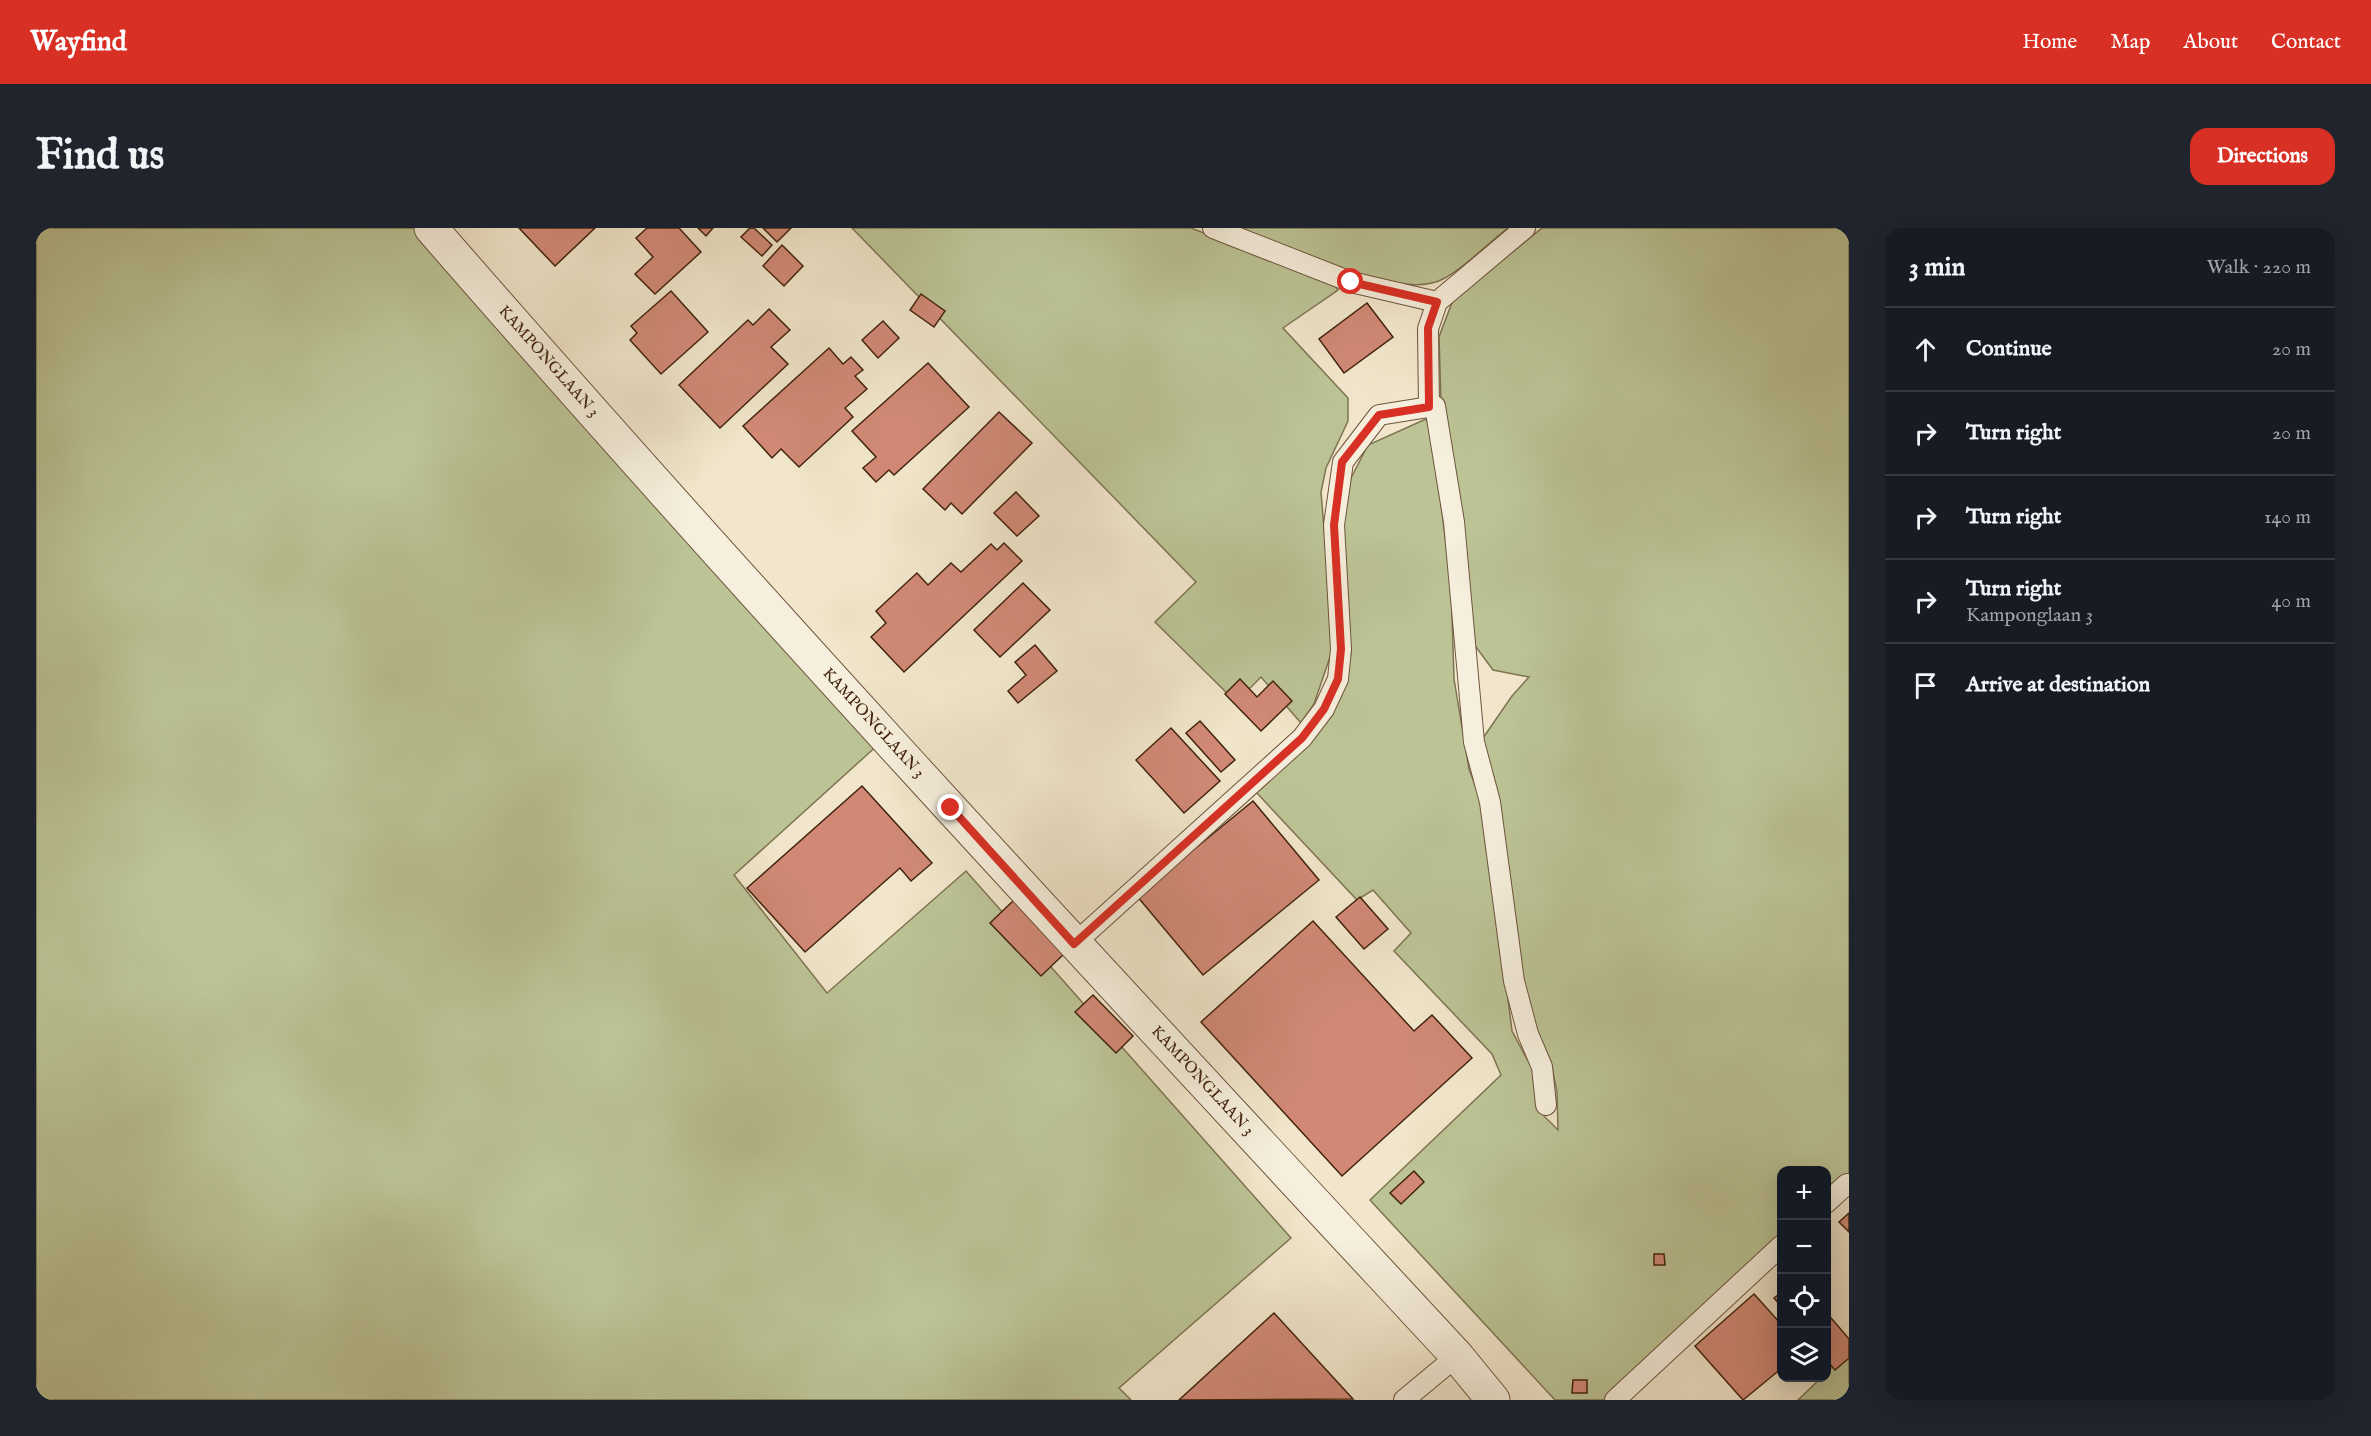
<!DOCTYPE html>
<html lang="en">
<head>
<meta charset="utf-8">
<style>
  :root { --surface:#171b24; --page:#20242c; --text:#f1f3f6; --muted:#9ea1a6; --line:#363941; --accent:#d93025 }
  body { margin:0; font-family:"IM FELL English",serif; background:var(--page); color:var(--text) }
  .controls { position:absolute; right:18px; bottom:18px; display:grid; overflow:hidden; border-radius:12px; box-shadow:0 6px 24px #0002 }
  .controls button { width:54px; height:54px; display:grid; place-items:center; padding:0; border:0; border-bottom:2px solid var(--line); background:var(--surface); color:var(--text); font:30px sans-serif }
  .stop { position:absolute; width:18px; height:18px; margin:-14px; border:4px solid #d93025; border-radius:50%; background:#fff }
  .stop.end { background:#d93025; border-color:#fff; box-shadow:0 2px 6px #0008 }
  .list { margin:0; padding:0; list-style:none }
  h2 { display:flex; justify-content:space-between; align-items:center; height:78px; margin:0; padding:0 24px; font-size:26px }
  h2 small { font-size:20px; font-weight:400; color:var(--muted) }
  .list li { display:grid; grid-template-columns:39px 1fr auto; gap:18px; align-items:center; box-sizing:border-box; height:84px; padding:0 24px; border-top:2px solid var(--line) }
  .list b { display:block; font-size:22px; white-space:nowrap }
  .list p { margin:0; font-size:20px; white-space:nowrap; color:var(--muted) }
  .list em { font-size:20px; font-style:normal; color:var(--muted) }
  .icon { flex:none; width:33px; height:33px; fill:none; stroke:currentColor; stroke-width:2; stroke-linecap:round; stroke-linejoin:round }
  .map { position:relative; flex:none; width:1813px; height:1172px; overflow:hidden; border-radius:18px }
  header { display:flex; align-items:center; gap:36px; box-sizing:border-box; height:84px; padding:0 30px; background:var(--accent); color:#fff }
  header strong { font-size:28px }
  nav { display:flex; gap:33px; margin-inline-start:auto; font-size:21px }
  .intro { display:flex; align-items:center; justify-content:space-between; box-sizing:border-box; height:144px; padding:0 36px }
  h1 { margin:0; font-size:42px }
  .button { padding:15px 27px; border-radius:18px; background:var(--accent); color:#fff; font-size:21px; font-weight:700 }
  main { display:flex; gap:36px; padding:0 36px }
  aside { flex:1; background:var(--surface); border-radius:18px; box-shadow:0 6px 24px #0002 }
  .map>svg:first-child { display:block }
  .green { fill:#bcc496; stroke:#7f7452; stroke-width:1.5 }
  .building { fill:#d18976; stroke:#42230d; stroke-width:1.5 }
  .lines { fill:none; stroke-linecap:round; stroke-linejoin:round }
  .service-casing { stroke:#6e543c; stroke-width:22 }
  .minor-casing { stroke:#6e543c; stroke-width:35 }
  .service { stroke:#f6efdd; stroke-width:20 }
  .minor { stroke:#f6efdd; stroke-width:33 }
  .route { stroke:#d93025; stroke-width:8 }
  .labels { text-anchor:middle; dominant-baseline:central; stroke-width:6; stroke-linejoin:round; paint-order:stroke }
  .street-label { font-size:16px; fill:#42230d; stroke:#f6efdd }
</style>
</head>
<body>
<header>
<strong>Wayfind</strong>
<nav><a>Home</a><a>Map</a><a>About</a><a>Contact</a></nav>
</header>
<div class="intro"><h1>Find us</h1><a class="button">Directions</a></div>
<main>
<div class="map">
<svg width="1813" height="1172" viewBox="0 0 1813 1172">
  <rect width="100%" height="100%" fill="#f1e6cb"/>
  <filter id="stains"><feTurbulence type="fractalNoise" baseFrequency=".00333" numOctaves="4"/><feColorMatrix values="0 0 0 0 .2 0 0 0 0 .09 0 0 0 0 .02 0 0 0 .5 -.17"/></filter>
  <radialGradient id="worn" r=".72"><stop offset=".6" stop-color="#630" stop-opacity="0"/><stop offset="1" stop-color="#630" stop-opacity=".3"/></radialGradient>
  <g class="green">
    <polygon points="0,0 390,0 844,515 698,647 791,765 930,643 1255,1010 1083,1160 1095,1172 0,1172"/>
    <polygon points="816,0 1155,0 1296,54 1302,62 1247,100 1312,170 1312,193 1290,240 1285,264 1296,396 1295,426 1278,476 1265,495 1225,449 1200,474 1119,394 1160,354"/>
    <path d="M1198 0H1472C1452 15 1429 40 1407 51 1363 75 1244 17 1198 0Z"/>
    <polygon points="1506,0 1813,0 1813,963 1791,982 1790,942 1746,942 1745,1021 1579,1172 1519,1172 1334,972 1465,847 1456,826 1358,723 1375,705 1337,662 1321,672 1219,563 1308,460 1315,425 1305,303 1315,250 1332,217 1390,191 1396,204 1415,356 1418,451 1433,541 1448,581 1476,803 1498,844 1503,883 1522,902 1521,864 1515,834 1493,783 1447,510 1476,468 1493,449 1457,442 1437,415 1405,173 1403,109 1417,72"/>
    <polygon points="1813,1122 1813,1172 1762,1172 1785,1150 1790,1150 1791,1144"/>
  </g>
  <g class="building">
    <polygon points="483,0 559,0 519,38"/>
    <polygon points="611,0 643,0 665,24 619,66 599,46 617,29 600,10"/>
    <polygon points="662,0 677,0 670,8"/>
    <polygon points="714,0 718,0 736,17 726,28 705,9"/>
    <polygon points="727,0 755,0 741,14"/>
    <polygon points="746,17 767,38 748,58 727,38"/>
    <polygon points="635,63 672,104 625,146 594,112 601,105 595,98"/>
    <polygon points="885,66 909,83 898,99 874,82"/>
    <polygon points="1331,75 1357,109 1308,145 1283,111"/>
    <polygon points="733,81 754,102 735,119 752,136 684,200 643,157 712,92 717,97"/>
    <polygon points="847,93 863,110 842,130 826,112"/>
    <polygon points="793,120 807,136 815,129 827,142 819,148 831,161 809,180 817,189 763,239 745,221 736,230 707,198"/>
    <polygon points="892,135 933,179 858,247 853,242 840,254 827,240 840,229 816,203"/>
    <polygon points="963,184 996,215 926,286 915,275 909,282 887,261"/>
    <polygon points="980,264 1003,288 981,308 958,285"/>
    <polygon points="968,315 986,333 868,444 835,409 850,395 840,383 881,345 892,357 915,335 925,344 955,316 961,322"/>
    <polygon points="987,355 1014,382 964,429 938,402"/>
    <polygon points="999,417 1021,443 982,475 972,463 990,447 979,434"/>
    <polygon points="1204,451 1221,469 1237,453 1256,473 1225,503 1189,466"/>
    <polygon points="1164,493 1199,532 1185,544 1150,505"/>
    <polygon points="1135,500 1184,553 1148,585 1100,532"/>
    <polygon points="826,558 896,635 875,653 864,640 769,724 711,660"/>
    <polygon points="1217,573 1283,652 1167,747 1101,668"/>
    <polygon points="1324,669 1352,701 1328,721 1300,689"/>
    <polygon points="978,672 1029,725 1005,748 954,695"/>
    <polygon points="1277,693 1378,803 1396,787 1436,830 1306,948 1165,794"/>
    <polygon points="1057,767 1097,808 1080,825 1039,784"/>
    <polygon points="1378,943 1388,954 1365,976 1354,965"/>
    <polygon points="1813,985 1813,1004 1803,994"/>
    <polygon points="1618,1026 1628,1026 1629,1037 1618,1037"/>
    <polygon points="1746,1064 1746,1079 1738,1070"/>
    <polygon points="1718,1066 1746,1097 1746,1140 1707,1172 1659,1118"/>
    <polygon points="1790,1084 1813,1111 1813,1130 1799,1142 1790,1132"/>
    <polygon points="1238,1085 1317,1171 1143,1172"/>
    <polygon points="1537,1152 1551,1152 1551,1165 1536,1165"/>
  </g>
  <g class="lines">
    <g class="service-casing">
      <g id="service">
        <polyline points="1177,0 1315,54 1401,74"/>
        <polyline points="1393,179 1392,101 1401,74 1489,0"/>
        <polyline points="1038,716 1266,510 1288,481 1302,451 1305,421 1298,297 1307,234 1343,187 1399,178 1418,294 1438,514 1454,574 1478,753 1492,806 1506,839 1510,877"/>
        <polyline points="1790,975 1811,956"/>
        <polyline points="1368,1172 1421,1128"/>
        <polyline points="1579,1172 1746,1017"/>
      </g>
    </g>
    <g class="minor-casing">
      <g id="minor">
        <path id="s1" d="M395 0C728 383 1075 755 1421 1128L1457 1172"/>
      </g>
    </g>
    <use href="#service" class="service"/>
    <use href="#minor" class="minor"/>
  </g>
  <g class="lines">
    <polyline class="route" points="915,580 1038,716 1266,510 1288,481 1302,451 1305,421 1298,297 1306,234 1343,187 1393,179 1392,100 1401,74 1315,54"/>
  </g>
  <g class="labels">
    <g class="street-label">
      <text stroke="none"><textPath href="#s1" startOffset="178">KAMPONGLAAN 3</textPath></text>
      <text stroke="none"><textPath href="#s1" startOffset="664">KAMPONGLAAN 3</textPath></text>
      <text stroke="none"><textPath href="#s1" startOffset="1150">KAMPONGLAAN 3</textPath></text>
    </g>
  </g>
  <rect width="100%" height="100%" filter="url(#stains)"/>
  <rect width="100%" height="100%" fill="url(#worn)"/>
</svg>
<div class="controls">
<button>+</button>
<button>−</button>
<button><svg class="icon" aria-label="locate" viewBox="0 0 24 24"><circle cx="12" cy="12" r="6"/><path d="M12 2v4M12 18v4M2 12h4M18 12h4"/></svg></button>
<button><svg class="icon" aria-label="layers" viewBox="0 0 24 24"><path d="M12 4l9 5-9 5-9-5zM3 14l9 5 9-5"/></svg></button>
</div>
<div class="stop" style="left:1315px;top:54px"></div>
<div class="stop end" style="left:915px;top:580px"></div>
</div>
<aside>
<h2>3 min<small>Walk · 220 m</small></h2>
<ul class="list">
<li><svg class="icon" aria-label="ahead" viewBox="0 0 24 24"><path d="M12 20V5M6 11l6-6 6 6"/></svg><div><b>Continue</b></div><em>20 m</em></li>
<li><svg class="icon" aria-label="right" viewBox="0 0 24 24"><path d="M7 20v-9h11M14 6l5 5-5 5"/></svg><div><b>Turn right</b></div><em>20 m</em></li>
<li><svg class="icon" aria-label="right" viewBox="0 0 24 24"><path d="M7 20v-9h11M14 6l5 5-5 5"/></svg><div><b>Turn right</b></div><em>140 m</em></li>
<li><svg class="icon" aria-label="right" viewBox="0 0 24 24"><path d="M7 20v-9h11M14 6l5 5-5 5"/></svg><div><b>Turn right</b><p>Kamponglaan 3</p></div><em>40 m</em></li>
<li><svg class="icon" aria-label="arrive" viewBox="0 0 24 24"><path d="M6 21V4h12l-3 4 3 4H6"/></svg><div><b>Arrive at destination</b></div></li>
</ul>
</aside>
</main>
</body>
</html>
